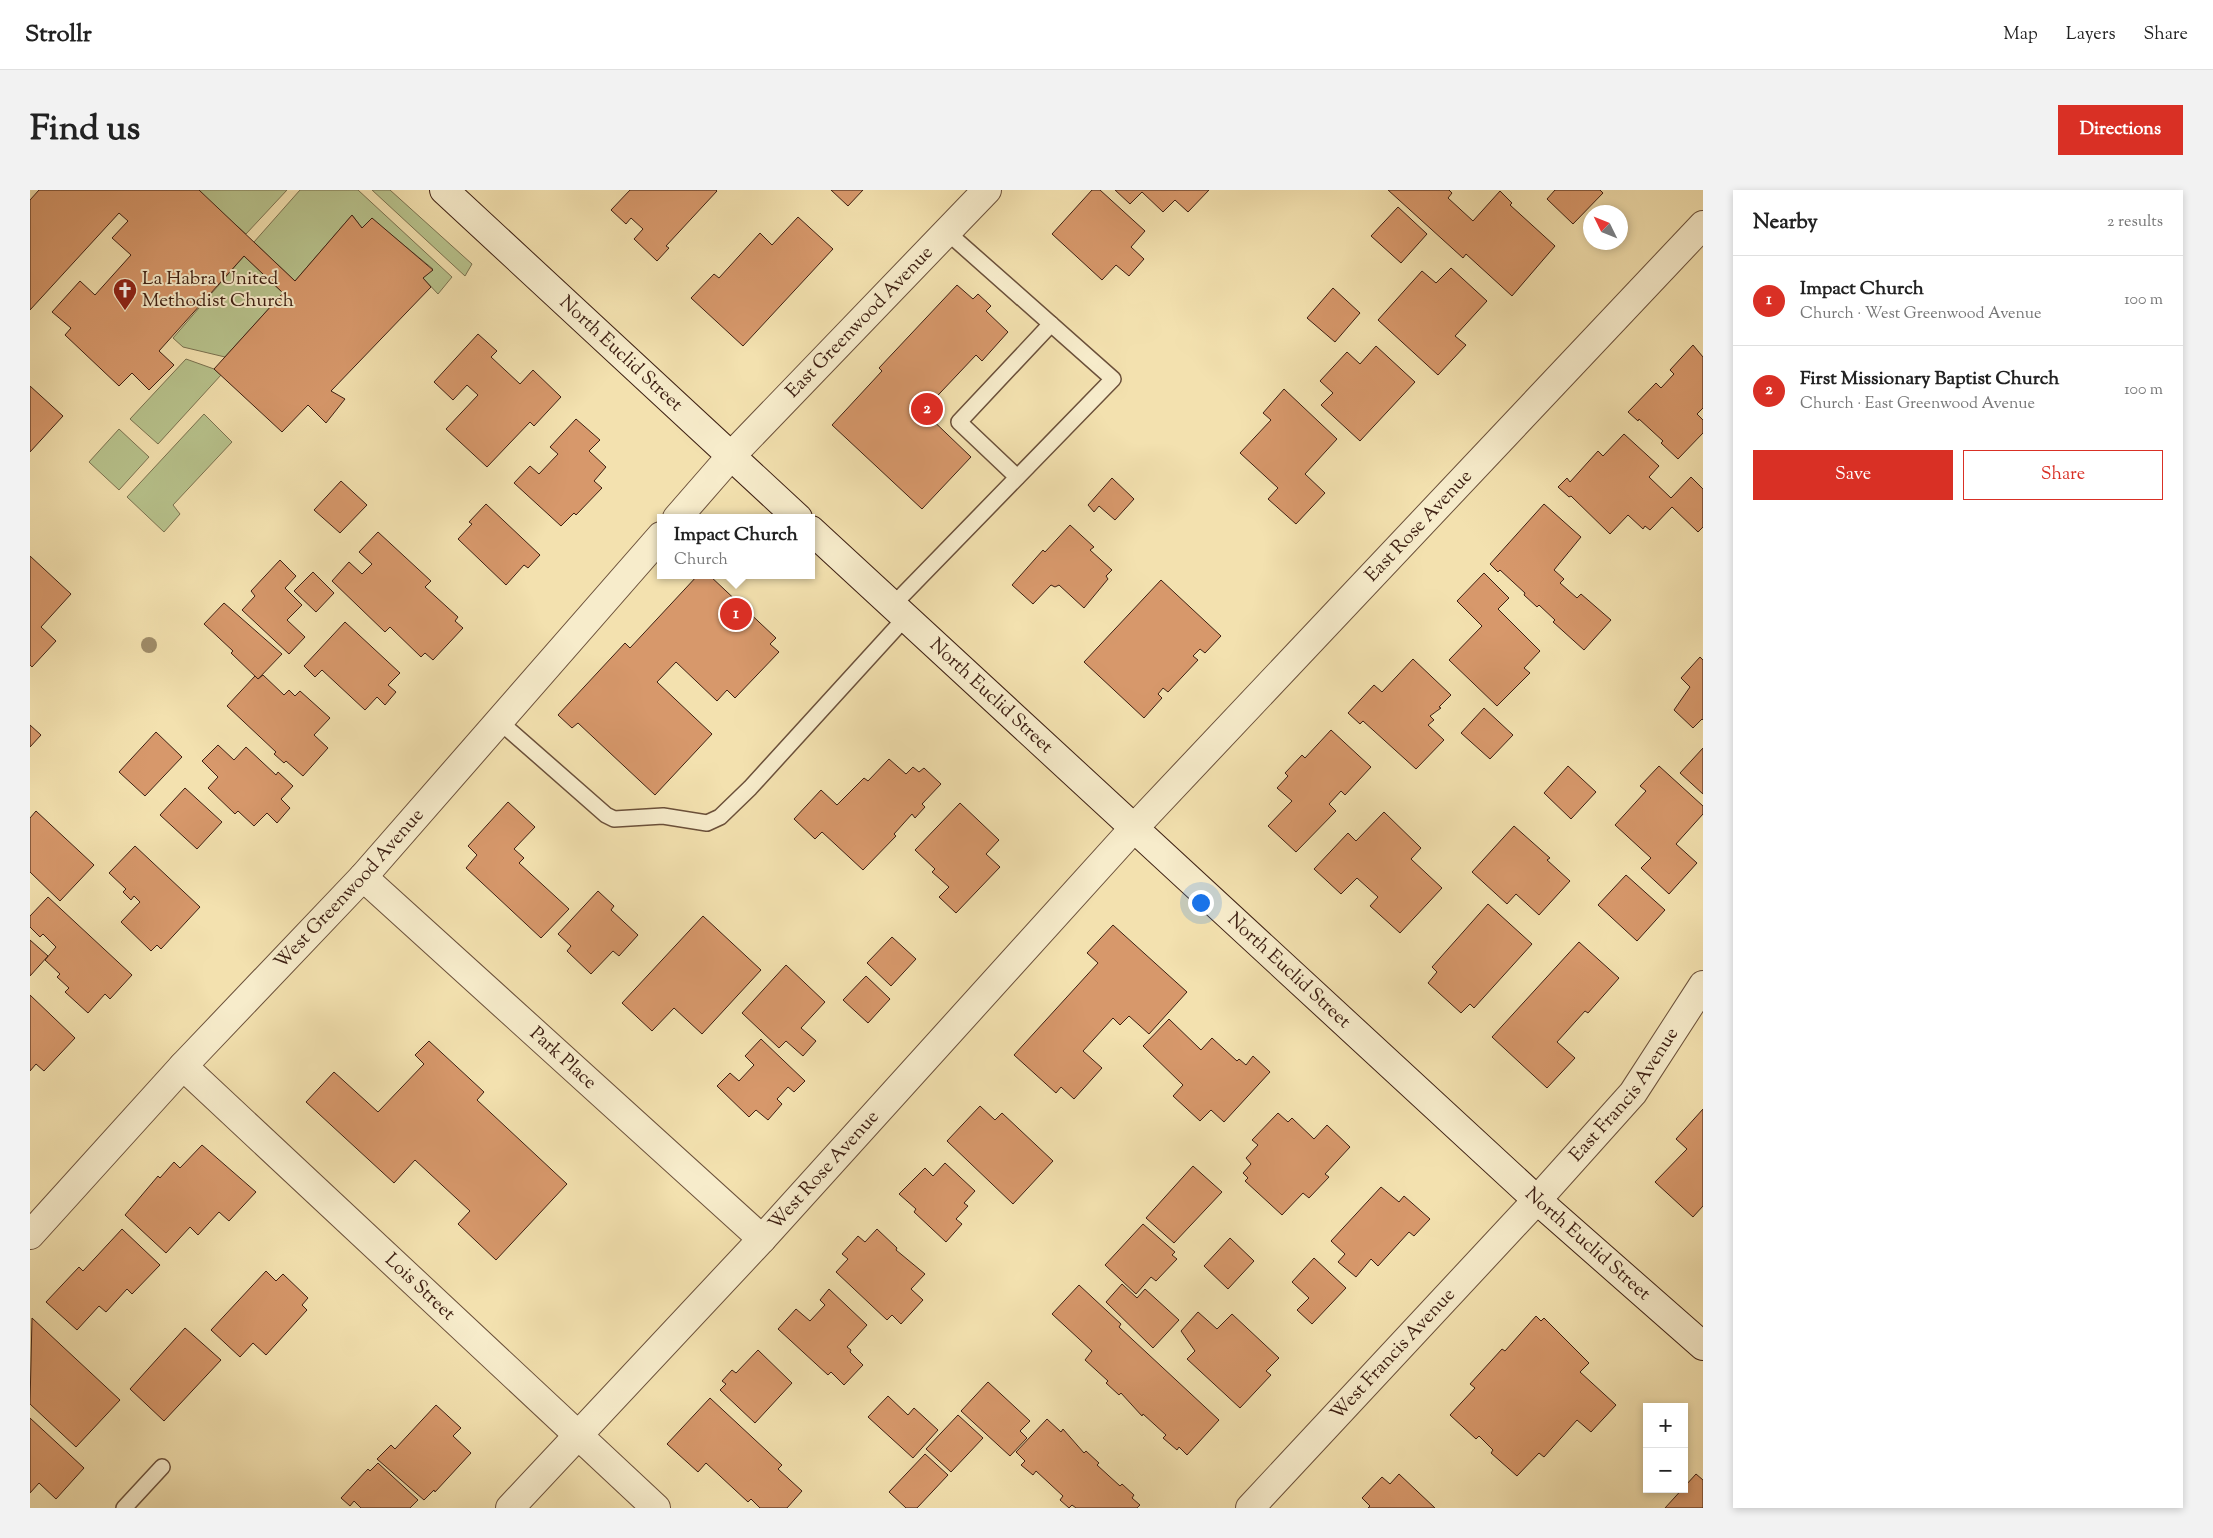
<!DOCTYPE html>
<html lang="en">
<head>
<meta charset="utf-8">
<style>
  :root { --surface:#fff; --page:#f2f2f2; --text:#222; --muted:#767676; --line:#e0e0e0; --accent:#d93025 }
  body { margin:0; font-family:"Sorts Mill Goudy",serif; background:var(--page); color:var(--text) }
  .controls { position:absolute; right:15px; bottom:15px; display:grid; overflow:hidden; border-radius:0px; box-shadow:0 2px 8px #0003 }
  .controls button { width:45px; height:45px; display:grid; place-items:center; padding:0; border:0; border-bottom:1px solid var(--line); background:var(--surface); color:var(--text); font:25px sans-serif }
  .compass { position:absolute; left:1553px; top:15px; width:45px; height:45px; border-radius:50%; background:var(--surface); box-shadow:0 2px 8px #0003; rotate:313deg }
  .you { position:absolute; left:1170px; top:712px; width:18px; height:18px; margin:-12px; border:4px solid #fff; border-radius:50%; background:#1a73e8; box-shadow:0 0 0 8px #1a73e833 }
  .badge { display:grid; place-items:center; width:32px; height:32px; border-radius:50%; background:var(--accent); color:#fff; font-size:16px; font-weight:700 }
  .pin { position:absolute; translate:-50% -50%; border:2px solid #fff; box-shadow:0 1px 5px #0006 }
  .popup { position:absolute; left:627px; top:324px; width:158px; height:65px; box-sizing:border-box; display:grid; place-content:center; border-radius:0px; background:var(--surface); filter:drop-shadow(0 1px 4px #0005); font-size:16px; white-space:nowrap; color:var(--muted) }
  .popup b { font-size:19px; color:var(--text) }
  .popup::after { content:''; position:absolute; left:50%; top:100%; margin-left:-10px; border:10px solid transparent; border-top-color:var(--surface) }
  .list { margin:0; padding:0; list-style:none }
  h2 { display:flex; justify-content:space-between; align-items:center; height:65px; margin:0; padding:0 20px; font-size:21px }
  h2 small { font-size:16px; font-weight:400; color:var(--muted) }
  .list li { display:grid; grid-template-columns:32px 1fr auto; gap:15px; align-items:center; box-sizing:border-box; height:90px; padding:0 20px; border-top:1px solid var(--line) }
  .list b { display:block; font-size:19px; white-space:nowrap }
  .list p { margin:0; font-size:16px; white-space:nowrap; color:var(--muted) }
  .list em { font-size:16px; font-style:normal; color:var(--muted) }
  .actions { display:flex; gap:10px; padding:15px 20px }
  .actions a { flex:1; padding:11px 0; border:1px solid var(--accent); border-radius:0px; text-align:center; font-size:18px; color:var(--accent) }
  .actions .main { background:var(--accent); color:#fff }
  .map { position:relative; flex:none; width:1673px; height:1318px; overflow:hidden; border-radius:0px }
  header { display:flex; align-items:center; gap:30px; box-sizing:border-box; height:70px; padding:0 25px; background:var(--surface); border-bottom:1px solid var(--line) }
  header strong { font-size:24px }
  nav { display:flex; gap:28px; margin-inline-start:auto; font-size:18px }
  .intro { display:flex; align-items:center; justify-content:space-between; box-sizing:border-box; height:120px; padding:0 30px }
  h1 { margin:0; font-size:35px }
  .button { padding:12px 22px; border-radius:0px; background:var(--accent); color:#fff; font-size:18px; font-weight:700 }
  main { display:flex; gap:30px; padding:0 30px }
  aside { flex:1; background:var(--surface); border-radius:0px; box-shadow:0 2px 8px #0003 }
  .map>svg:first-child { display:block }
  .green { fill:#b8c38d; stroke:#7b7250 }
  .building { fill:#d7986b; stroke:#3e2013 }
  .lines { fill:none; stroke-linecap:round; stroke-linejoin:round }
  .lane-casing { stroke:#6b503a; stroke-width:18 }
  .street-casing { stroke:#6b503a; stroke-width:30 }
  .secondary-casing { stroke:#3e2013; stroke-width:30 }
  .lane { stroke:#f7eccb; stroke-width:15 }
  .street { stroke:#f7eccb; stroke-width:28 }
  .secondary { stroke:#f7eccb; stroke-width:28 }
  .tree { fill:#a08d6a }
  .labels { text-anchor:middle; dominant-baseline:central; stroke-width:4; stroke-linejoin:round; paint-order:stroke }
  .poi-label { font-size:19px; fill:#3e2013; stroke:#f7eccb; text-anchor:start }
  .street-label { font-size:19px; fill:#3e2013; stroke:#f7eccb }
</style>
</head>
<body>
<header>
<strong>Strollr</strong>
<nav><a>Map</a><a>Layers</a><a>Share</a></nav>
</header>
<div class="intro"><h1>Find us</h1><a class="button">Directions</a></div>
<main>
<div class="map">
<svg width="1673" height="1318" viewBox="0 0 1673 1318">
  <rect width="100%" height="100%" fill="#f3e1af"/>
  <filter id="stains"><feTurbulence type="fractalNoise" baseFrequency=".004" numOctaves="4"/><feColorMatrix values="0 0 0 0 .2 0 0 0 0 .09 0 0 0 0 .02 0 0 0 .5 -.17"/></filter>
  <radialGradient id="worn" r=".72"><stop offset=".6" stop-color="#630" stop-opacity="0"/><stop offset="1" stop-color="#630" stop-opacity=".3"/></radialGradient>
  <g class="green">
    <polygon points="167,0 257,0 216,44"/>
    <polygon points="270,0 328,0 422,87 408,104 393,88 403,79 342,29 332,38 322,25 265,91 224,52"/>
    <polygon points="342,0 360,0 442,74 435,86"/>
    <polygon points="214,66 253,103 195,167 153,157 143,148"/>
    <polygon points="156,169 184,179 191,185 128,254 100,229"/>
    <polygon points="174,224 202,252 143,315 150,324 134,342 97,307"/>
    <polygon points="89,239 119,267 89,300 59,272"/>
  </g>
  <g class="building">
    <polygon points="9,0 169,0 265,91 322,25 332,38 342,28 403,80 393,88 401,97 301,201 315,209 296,233 278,215 252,242 184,179 253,103 214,66 129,161 144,175 119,200 102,183 89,196 35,145 41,138 22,122 50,91 65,105 101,65 82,48 98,31 89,23 0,120 0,10"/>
    <polygon points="600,0 686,0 687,1 636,56 639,58 627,71 604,49 613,39 601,28 596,34 581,20"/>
    <polygon points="801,0 833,0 818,16"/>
    <polygon points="1062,0 1070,0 1115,41 1101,57 1114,69 1099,86 1086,75 1072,90 1022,44"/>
    <polygon points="1085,0 1179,0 1158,22 1145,10 1133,22 1112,2 1100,14"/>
    <polygon points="1358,0 1419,0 1422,3 1418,8 1443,31 1470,1 1482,13 1480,15 1525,56 1482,106 1436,64 1433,68"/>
    <polygon points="1525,0 1570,0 1573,3 1543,34 1517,9"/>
    <polygon points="1368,17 1397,44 1371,73 1341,46"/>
    <polygon points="768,27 803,59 713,156 661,108 684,84 689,88 730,43 742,55"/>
    <polygon points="1421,78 1457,111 1425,146 1436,155 1408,185 1348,130 1392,81 1406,93"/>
    <polygon points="927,95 943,109 948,104 961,116 956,121 978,142 952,171 946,165 893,221 941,267 892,319 802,235 852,181 849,178"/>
    <polygon points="1303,98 1330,123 1305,152 1277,128"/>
    <polygon points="448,144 467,161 461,167 490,194 503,180 531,207 504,236 500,232 457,277 416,239 448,205 437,195 423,210 404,192"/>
    <polygon points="1663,155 1673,167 1673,218 1667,224 1673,230 1673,243 1648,269 1631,253 1633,251 1609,229 1608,231 1598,222 1626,193 1631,198 1644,184 1640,180"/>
    <polygon points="1346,156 1385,192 1330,251 1291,215 1303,203 1290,191 1317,162 1330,174"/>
    <polygon points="0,196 33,226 0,262"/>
    <polygon points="1254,199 1307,249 1275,284 1295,303 1266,334 1238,309 1248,298 1210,263 1241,230 1233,223"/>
    <polygon points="546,229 570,250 559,261 576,277 564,291 572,298 546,325 544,323 531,336 484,293 500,276 509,284 528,264 520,257"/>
    <polygon points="1594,244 1629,276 1619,287 1641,308 1661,287 1673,299 1673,337 1668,342 1642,317 1620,340 1615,336 1613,339 1598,325 1580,344 1541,306 1539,307 1528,297 1537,288 1540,292 1568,261 1573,266"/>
    <polygon points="1082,288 1104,309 1085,330 1069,316 1064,322 1058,315"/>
    <polygon points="311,291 337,315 310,343 284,320"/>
    <polygon points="456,314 510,365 498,378 494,375 476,395 428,349 442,334 439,332"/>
    <polygon points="1514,314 1551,347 1524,380 1534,389 1530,393 1547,408 1551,404 1581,430 1554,460 1523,432 1525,430 1509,415 1507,417 1494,405 1495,403 1470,380 1468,382 1460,374"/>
    <polygon points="1040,335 1064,357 1060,360 1082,380 1076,386 1078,389 1054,418 1029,395 1025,397 1021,395 1003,414 982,395 1013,360 1015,362"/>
    <polygon points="348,342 401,391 395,397 428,427 425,431 433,438 403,470 395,463 391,467 360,437 355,442 302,391 319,372 332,384 342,374 329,362"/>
    <polygon points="0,366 41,404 11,437 26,451 2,477 0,475"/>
    <polygon points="250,370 266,386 255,398 272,415 257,430 275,447 259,464 212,420 225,406 221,401"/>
    <polygon points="283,382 304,403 286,422 264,401"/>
    <polygon points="1454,383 1479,408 1468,419 1510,461 1494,478 1500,483 1467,516 1419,470 1452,436 1427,411"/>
    <polygon points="668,385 679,385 746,448 740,454 749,462 705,508 697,500 687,511 646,472 627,492 682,544 625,605 548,533 542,538 528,525 595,453 600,458"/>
    <polygon points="1131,390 1191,446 1175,463 1170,459 1163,466 1168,470 1138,502 1133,498 1128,504 1132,508 1114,528 1054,472"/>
    <polygon points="194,413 252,464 228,489 201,463 203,461 174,434"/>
    <polygon points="315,432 370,483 358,495 366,502 355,515 347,507 335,520 292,480 285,487 274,476"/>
    <polygon points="1670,467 1673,470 1673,530 1672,529 1663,538 1644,520 1660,497 1651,488"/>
    <polygon points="1383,469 1421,505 1409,517 1411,518 1400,526 1404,530 1398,535 1414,550 1386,579 1333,531 1330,534 1318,523 1344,495 1352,502"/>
    <polygon points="233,485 254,505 259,500 265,506 270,501 300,528 284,545 298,558 273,586 256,571 254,573 244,564 246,562 197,516 225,486 228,489"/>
    <polygon points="1454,518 1483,545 1460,569 1431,543"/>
    <polygon points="0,535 11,545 0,557"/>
    <polygon points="1301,540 1341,577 1315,605 1311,601 1299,614 1306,621 1266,662 1238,636 1262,611 1247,598 1258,586 1255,583 1272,565 1275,568"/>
    <polygon points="126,542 152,567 115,606 89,582"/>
    <polygon points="188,555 204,570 216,557 246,585 248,582 263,596 251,609 260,618 247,633 237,623 224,636 208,621 205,624 178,598 188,587 172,571"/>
    <polygon points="1673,558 1673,604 1650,583"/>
    <polygon points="859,569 876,584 883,577 889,582 894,578 911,594 892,614 895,617 885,628 882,624 864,644 866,646 833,680 792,642 785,649 764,629 791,600 807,615 834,588 838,591"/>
    <polygon points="1538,576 1566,602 1541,629 1514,603"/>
    <polygon points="1629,576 1673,616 1673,624 1646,654 1667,673 1639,704 1611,678 1621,668 1585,635 1616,601 1610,596"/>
    <polygon points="155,598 192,632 167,659 130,625"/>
    <polygon points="478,612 505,637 484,659 494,668 489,673 539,719 511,748 436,678 447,665 438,656"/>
    <polygon points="930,613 969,650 956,664 970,677 926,723 909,707 919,697 902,682 905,679 885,660"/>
    <polygon points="6,621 64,675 30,711 0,682 0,628"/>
    <polygon points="1354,622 1391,658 1381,669 1412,698 1370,743 1340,716 1348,707 1327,688 1311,704 1284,679 1318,643 1326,651"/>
    <polygon points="1484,636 1520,668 1517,670 1540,691 1509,725 1486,704 1477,714 1442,682"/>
    <polygon points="105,656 170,717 131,759 127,755 121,761 91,732 110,712 104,706 101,710 93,702 96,699 79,683"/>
    <polygon points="1596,685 1635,720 1607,751 1568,715"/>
    <polygon points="568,701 584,716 581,720 608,745 589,766 583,761 561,784 537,761 541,756 528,744"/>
    <polygon points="18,707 102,785 80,809 75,804 58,823 35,802 39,798 27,787 30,784 15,770 26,757 13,744 10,747 0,737 0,726"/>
    <polygon points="1458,714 1502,754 1444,818 1440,814 1431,823 1398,793 1407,782 1402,777"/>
    <polygon points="673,726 731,780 672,844 644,818 622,841 592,813"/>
    <polygon points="1083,735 1157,802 1119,844 1099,826 1090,835 1083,828 1053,861 1072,878 1044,909 1031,897 1026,903 984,865 1068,773 1057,763"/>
    <polygon points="862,747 886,769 861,796 837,773"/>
    <polygon points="0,750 18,766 0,786"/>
    <polygon points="1549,752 1589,788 1558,823 1555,821 1527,852 1545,868 1517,898 1462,847"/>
    <polygon points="756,775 795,812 771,838 786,851 773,866 756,851 749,858 712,823"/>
    <polygon points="836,786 860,809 838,833 813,810"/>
    <polygon points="0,805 45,848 14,881 6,874 0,881"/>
    <polygon points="1139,829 1171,860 1182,848 1207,871 1209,869 1216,875 1223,866 1240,882 1194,932 1181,920 1170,931 1143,906 1153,895 1113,856"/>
    <polygon points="731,849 775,891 764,902 758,897 747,909 752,914 738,930 726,920 719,927 687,896 700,883 709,891 724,875 715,866"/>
    <polygon points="399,851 454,902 447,910 537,994 466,1070 428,1034 440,1021 385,970 364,993 276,912 304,882 348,922 394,874 385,865"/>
    <polygon points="950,916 965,930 972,923 1023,971 983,1014 917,951"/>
    <polygon points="1673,919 1673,1016 1663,1027 1625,992 1657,959 1646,949"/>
    <polygon points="1248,923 1258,932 1262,928 1284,949 1297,935 1320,957 1295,984 1299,987 1279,1008 1273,1003 1252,1025 1215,991 1218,988 1213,983 1221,974 1216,968 1228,955 1222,950"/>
    <polygon points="172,955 226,1002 199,1031 189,1022 168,1045 160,1037 136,1063 95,1025 128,986 130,988 144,972 150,978"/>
    <polygon points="915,973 945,1001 934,1013 938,1016 926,1029 932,1034 916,1052 884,1022 886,1019 869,1004 895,978 903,986"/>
    <polygon points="1163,976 1192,1002 1144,1053 1116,1028"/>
    <polygon points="1351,997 1369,1012 1374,1006 1400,1029 1384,1046 1379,1042 1348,1076 1341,1069 1326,1087 1308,1072 1315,1064 1301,1051"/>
    <polygon points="1113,1034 1145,1062 1142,1065 1147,1069 1126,1091 1121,1087 1106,1104 1075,1075"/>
    <polygon points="92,1039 130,1075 102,1104 97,1099 76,1122 69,1116 47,1140 16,1112 49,1077 53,1081"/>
    <polygon points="847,1039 867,1058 866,1060 895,1084 881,1099 893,1110 871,1134 862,1125 857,1130 806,1082 818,1069 812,1064 828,1046 835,1052"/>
    <polygon points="1200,1048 1224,1071 1198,1099 1174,1076"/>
    <polygon points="1284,1068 1316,1098 1282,1134 1267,1120 1279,1108 1262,1092"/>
    <polygon points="236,1081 246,1091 253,1084 278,1108 272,1115 277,1120 236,1165 223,1153 210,1167 181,1140"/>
    <polygon points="1092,1094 1107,1108 1115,1099 1149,1130 1123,1158 1076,1112"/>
    <polygon points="1049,1095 1091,1134 1089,1137 1189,1230 1157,1265 1149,1257 1147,1260 1133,1248 1136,1245 1113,1224 1112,1226 1091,1203 1089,1205 1076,1193 1078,1191 1055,1170 1062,1161 1022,1124"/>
    <polygon points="799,1099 837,1135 817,1157 821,1160 820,1162 833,1175 814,1195 801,1182 798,1185 748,1139 766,1119 780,1131 795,1115 790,1110"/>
    <polygon points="1168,1122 1187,1139 1202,1124 1249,1168 1236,1181 1241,1185 1210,1218 1157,1169 1165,1161 1151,1141"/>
    <polygon points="1506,1126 1511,1131 1514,1128 1559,1173 1550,1182 1586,1215 1561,1242 1547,1230 1514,1267 1509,1263 1487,1286 1461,1263 1463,1260 1449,1246 1446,1249 1420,1225 1445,1198 1440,1194 1472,1159 1475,1161"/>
    <polygon points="2,1128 90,1210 46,1257 0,1214"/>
    <polygon points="155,1138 191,1170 134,1231 100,1199"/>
    <polygon points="728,1160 762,1193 725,1233 690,1200 696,1194 692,1191 702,1180 706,1183"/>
    <polygon points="958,1192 1000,1231 990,1241 997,1248 980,1266 931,1221"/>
    <polygon points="858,1206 878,1225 884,1218 908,1240 883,1268 838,1227"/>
    <polygon points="680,1208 752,1275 748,1279 772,1301 757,1318 730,1318 721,1309 718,1312 676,1273 668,1282 637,1254"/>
    <polygon points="406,1215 431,1238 423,1246 441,1263 405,1302 404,1300 394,1310 347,1269 361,1255 365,1259"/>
    <polygon points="928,1225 953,1248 921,1282 896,1259"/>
    <polygon points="0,1228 54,1278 26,1309 9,1293 0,1303"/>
    <polygon points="1017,1229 1031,1242 1033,1239 1054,1263 1056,1261 1069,1273 1067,1275 1090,1296 1092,1294 1104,1305 1102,1308 1110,1315 1107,1318 1046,1318 1042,1315 1039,1318 1030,1310 1033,1306 1006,1281 1003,1285 991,1275 995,1271 986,1262"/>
    <polygon points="895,1264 918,1285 887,1318 876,1318 859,1302"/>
    <polygon points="348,1273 388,1310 380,1318 331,1318 324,1311 320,1316 311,1308 338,1279 340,1281"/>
    <polygon points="1369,1284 1405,1318 1338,1318 1340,1316 1332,1308 1352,1287 1360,1294"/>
    <polygon points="1666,1284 1673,1290 1673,1318 1635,1318"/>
  </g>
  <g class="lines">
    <g class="lane-casing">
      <g id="lane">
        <polyline points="987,287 929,232 1021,134"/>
        <polyline points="863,415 1083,189 917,42"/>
        <polyline points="469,531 576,625 584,629 633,626 677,633 690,627 720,598 876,427"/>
        <polyline points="94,1318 132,1277"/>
      </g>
    </g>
    <g class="street-casing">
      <g id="street">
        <path id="s1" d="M647 328 701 266 957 0"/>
        <path id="s2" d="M333 687 732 1049"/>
        <path id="s3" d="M153 876 626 1318"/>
        <path id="s4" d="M0 1045 153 876 333 687 631 346"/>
        <path id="s5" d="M480 1318 732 1049 1104 638 1673 35"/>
        <path id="s6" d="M1220 1318 1507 1010 1603 903 1673 795"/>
      </g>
    </g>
    <g class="secondary-casing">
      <g id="secondary">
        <path id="s7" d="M414 0 768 328"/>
        <path id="s8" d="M781 340 1507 1010 1673 1156"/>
      </g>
    </g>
    <use href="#lane" class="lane"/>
    <use href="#street" class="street"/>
    <use href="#secondary" class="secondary"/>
  </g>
  <circle class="tree" cx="119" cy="455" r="8"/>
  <defs>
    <g id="church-pin" transform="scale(1.25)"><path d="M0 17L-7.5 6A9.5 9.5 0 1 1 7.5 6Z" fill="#8f2418" stroke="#f7eccb"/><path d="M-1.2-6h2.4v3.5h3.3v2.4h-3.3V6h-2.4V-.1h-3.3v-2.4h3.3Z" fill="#fff"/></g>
  </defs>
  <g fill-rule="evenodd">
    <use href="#church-pin" x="95" y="100"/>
  </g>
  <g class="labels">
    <g class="poi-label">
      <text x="112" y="89">La Habra United<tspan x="112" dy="22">Methodist Church</tspan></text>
    </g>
    <g class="street-label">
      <text stroke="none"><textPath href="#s1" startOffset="268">East Greenwood Avenue</textPath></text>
      <text stroke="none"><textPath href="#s7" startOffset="241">North Euclid Street</textPath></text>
      <text stroke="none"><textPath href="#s5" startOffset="1338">East Rose Avenue</textPath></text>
      <text stroke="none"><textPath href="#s8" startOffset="245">North Euclid Street</textPath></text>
      <text stroke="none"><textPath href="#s4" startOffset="471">West Greenwood Avenue</textPath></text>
      <text stroke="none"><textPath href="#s8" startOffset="650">North Euclid Street</textPath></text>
      <text stroke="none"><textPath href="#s2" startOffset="270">Park Place</textPath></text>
      <text stroke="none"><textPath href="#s6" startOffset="558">East Francis Avenue</textPath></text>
      <text stroke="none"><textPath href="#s5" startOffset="461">West Rose Avenue</textPath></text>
      <text stroke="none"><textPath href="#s8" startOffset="1055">North Euclid Street</textPath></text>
      <text stroke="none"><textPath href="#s3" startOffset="324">Lois Street</textPath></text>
      <text stroke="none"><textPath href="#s6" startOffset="210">West Francis Avenue</textPath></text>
    </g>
  </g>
  <rect width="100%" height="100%" filter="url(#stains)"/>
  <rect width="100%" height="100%" fill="url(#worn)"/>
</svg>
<div class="controls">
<button>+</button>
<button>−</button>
</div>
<svg class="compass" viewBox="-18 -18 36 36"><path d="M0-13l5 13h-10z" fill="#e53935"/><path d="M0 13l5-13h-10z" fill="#767676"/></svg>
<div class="you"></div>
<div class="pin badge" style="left:706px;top:424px">1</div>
<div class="popup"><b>Impact Church</b>Church</div>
<div class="pin badge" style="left:897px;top:219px">2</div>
</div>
<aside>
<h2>Nearby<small>2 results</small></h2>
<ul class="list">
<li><span class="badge">1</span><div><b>Impact Church</b><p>Church · West Greenwood Avenue</p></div><em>100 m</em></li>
<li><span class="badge">2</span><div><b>First Missionary Baptist Church</b><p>Church · East Greenwood Avenue</p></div><em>100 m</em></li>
</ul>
<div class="actions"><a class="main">Save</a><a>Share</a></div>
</aside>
</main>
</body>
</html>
